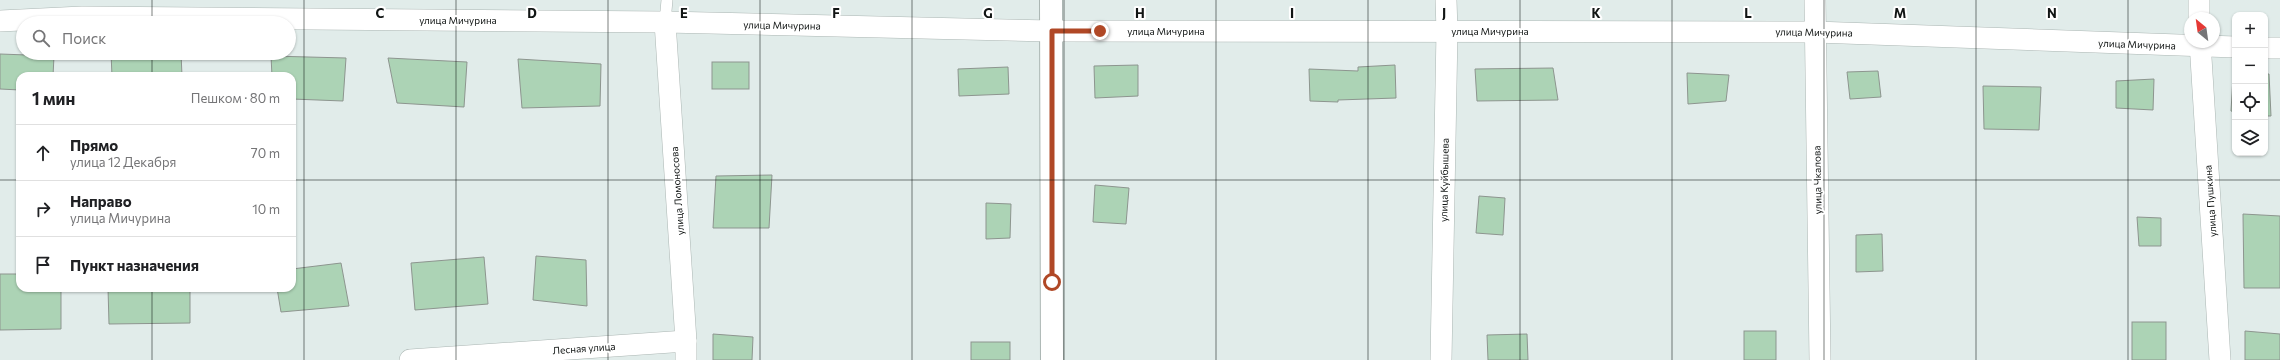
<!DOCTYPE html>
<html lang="ru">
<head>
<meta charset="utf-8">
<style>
  :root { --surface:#fff; --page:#f2f2f2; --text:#202124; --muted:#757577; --line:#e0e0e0 }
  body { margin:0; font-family:Commissioner,sans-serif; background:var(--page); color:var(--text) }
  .controls { position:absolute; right:12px; top:12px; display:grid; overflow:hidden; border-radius:8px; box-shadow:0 1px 3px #0004 }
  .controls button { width:36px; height:36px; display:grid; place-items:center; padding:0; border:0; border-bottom:1px solid var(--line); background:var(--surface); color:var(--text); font:20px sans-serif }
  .compass { position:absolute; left:2184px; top:12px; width:36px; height:36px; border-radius:50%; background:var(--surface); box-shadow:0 1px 3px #0004; rotate:331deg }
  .stop { position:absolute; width:12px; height:12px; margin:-9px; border:3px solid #b04826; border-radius:50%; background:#fff }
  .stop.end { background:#b04826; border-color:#fff; box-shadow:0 1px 4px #0008 }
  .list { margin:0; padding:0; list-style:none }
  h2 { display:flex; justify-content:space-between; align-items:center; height:52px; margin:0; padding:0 16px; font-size:17px }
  h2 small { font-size:13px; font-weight:400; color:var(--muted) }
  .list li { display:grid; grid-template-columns:26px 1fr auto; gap:12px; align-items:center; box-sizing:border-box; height:56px; padding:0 16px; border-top:1px solid var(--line) }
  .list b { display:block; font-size:15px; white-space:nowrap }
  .list p { margin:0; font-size:13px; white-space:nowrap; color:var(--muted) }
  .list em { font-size:13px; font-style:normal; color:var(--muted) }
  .icon { flex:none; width:22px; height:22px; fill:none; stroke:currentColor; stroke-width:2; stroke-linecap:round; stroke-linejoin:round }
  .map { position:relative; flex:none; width:2280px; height:360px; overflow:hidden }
  .search { position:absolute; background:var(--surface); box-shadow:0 1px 3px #0004; left:16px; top:16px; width:280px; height:44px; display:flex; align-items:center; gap:10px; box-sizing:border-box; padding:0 14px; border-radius:22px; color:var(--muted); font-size:15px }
  .panel { position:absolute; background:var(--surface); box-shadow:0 1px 3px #0004; left:16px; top:72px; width:280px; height:220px; border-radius:12px }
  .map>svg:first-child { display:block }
  .building { fill:#acd3b5; stroke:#8d958f }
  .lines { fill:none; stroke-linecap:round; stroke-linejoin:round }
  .service-casing { stroke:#abb6b3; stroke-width:12 }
  .minor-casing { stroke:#abb6b3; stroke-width:22 }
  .tertiary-casing { stroke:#abb6b3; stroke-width:24 }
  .service { stroke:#fff; stroke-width:11 }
  .minor { stroke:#fff; stroke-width:21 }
  .tertiary { stroke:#fff; stroke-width:22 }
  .route { stroke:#b04826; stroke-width:5 }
  .grid { fill:none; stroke:#111514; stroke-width:1; stroke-opacity:0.55 }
  .labels { text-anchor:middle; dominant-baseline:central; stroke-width:4; stroke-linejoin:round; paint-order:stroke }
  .street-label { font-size:10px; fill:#111514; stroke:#fff }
  .grid-label { font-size:13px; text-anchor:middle; font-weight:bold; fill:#111514; stroke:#fff; stroke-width:4; stroke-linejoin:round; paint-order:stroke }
</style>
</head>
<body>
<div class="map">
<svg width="2280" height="360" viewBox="0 0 2280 360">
  <rect width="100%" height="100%" fill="#e1ecea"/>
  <g class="building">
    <polygon points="111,53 181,53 182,76 112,76"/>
    <polygon points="0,54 54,56 53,76 20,76 20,90 0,89"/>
    <polygon points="271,56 346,58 343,101 292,99 292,76 272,76"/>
    <polygon points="388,58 467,62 464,107 397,103"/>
    <polygon points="518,59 601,64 600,106 522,108"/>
    <rect x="712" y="62" width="37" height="27"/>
    <polygon points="1138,65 1138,96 1095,98 1094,66"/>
    <polygon points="1395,65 1396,98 1338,100 1338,102 1310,101 1309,69 1358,71 1358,67"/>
    <polygon points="1008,67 1009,94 959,96 958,69"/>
    <polygon points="1553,68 1558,100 1477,101 1475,69"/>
    <polygon points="1878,71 1881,97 1850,99 1847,72"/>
    <polygon points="1687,73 1729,75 1726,101 1688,104"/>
    <polygon points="2265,74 2269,74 2271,116 2265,116"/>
    <polygon points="2233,77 2235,77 2235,112 2231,111"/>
    <polygon points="2154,79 2153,110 2116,108 2116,81"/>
    <polygon points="1983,86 2041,87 2039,130 1984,129"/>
    <polygon points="772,175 769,228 713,228 716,176"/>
    <polygon points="1095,185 1129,188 1126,224 1093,222"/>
    <polygon points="1479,196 1505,198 1503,235 1476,233"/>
    <polygon points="986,203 1011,204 1010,238 986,239"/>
    <polygon points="2243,214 2280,216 2280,288 2244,288"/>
    <polygon points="2137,217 2161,218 2161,246 2139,246"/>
    <polygon points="1882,234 1883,271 1856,272 1856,235"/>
    <polygon points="536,256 586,260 587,306 533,300"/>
    <polygon points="484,257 488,304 415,310 411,263"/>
    <polygon points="341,263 349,306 281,312 277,288 292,288 292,269"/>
    <polygon points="0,274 20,274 20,288 61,288 61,329 0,330"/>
    <polygon points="108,288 190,288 190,323 109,324"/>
    <rect x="2132" y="322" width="34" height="38"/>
    <rect x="1744" y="331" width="32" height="29"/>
    <polygon points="2245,331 2280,334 2280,360 2245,360"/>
    <polygon points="713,334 753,337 752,360 713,360"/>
    <polygon points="1527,334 1528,360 1488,360 1487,335"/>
    <rect x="971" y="342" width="39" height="18"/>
  </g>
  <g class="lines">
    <g class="service-casing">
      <polyline id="service" points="665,22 667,0"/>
    </g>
    <g class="minor-casing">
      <g id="minor">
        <polyline points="1815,0 1820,360"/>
        <polyline points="2199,0 2199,18"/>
        <polyline points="0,21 82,17 665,22 1052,31 1815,32 2235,47"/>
        <polyline points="665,22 686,341 686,360"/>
        <polyline points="2200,42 2220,360"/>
        <polyline points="2265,48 2280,48"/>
        <polyline points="410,360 686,341"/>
        <polyline points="1441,360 1447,31 1446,0"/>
      </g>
    </g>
    <g class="tertiary-casing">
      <polyline id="tertiary" points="1051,0 1052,360"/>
    </g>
    <use href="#service" class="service"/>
    <use href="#minor" class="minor"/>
    <use href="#tertiary" class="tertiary"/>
  </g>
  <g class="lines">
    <polyline class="route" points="1052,282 1052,31 1100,31"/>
  </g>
  <path class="grid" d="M152 0V23M304 0V360M456 0V360M608 0V360M760 0V360M912 0V360M1064 0V360M1216 0V360M1368 0V360M1520 0V360M1672 0V360M1824 0V360M1976 0V360M2128 0V360M152 53V76M0 180H20M292 180H2280M152 288V360"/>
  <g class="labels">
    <g class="street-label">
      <text x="458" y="20">улица Мичурина</text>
      <text transform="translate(782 25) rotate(1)">улица Мичурина</text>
      <text x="1166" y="31">улица Мичурина</text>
      <text x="1490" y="31">улица Мичурина</text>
      <text transform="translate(1814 32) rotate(1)">улица Мичурина</text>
      <text transform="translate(2137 44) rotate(2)">улица Мичурина</text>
      <text transform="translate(1444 180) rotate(-89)">улица Куйбышева</text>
      <text transform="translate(1817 180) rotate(-91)">улица Чкалова</text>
      <text transform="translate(677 191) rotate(-94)">улица Ломоносова</text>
      <text transform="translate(2210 201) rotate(-94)">улица Пушкина</text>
      <text transform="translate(584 348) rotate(-4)">Лесная улица</text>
    </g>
  </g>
  <g class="grid-label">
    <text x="380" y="18">C</text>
    <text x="532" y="18">D</text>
    <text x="684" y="18">E</text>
    <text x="836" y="18">F</text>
    <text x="988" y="18">G</text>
    <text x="1140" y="18">H</text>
    <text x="1292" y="18">I</text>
    <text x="1444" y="18">J</text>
    <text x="1596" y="18">K</text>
    <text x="1748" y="18">L</text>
    <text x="1900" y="18">M</text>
    <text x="2052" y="18">N</text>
  </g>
</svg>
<div class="controls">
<button>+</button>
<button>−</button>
<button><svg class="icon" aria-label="locate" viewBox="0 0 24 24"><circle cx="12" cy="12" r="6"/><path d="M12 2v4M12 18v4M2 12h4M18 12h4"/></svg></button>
<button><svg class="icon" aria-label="layers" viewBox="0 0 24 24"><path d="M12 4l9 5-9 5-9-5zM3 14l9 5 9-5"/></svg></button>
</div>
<svg class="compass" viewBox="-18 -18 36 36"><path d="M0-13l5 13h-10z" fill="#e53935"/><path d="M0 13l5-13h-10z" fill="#757577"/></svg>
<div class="stop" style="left:1052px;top:282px"></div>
<div class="stop end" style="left:1100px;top:31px"></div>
<div class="search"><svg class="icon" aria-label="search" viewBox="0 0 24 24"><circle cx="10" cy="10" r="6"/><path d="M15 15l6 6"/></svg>Поиск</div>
<section class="panel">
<h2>1 мин<small>Пешком · 80 m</small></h2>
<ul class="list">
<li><svg class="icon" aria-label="ahead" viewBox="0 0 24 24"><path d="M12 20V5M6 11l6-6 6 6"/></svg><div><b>Прямо</b><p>улица 12 Декабря</p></div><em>70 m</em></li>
<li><svg class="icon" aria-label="right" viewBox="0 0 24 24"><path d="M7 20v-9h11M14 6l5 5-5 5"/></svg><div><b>Направо</b><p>улица Мичурина</p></div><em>10 m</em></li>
<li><svg class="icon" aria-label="arrive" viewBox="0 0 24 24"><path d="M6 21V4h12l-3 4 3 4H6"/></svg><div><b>Пункт назначения</b></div></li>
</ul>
</section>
</div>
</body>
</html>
